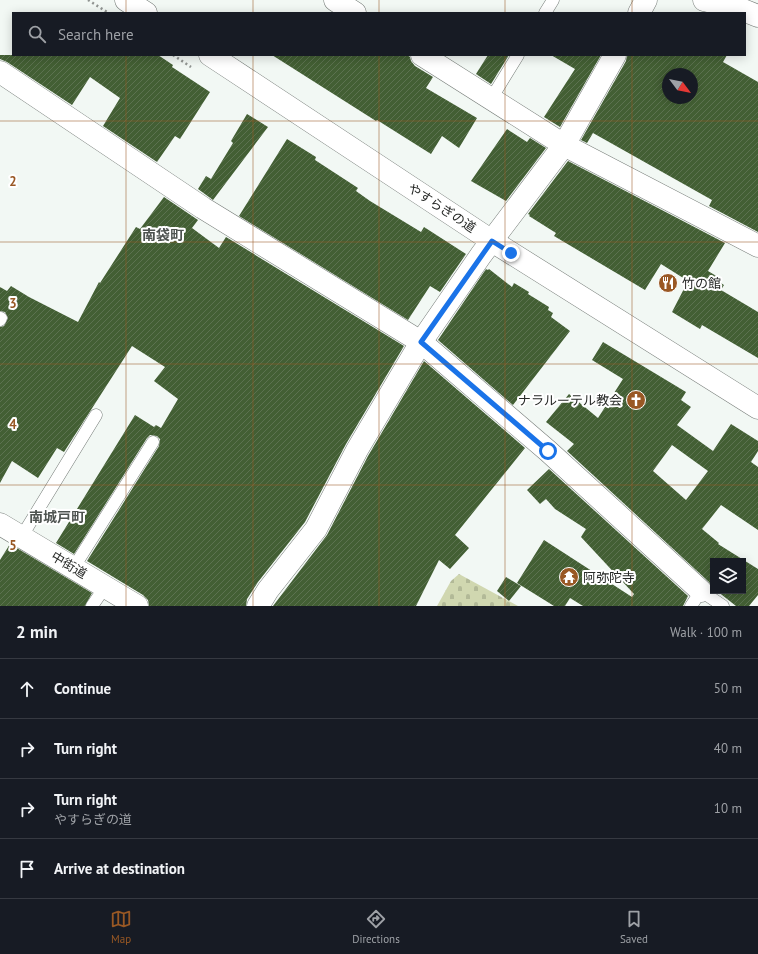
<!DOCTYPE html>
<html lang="en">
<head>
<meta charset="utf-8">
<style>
  :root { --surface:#171b24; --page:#20242c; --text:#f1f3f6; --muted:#9ea1a6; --line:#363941; --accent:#995824 }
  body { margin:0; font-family:"PT Sans","Noto Sans JP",sans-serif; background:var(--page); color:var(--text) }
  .controls { position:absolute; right:12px; bottom:12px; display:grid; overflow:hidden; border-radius:0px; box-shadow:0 2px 10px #0003 }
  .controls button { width:36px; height:36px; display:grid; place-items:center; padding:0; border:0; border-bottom:1px solid var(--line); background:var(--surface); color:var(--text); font:20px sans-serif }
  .compass { position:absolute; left:662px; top:68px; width:36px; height:36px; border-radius:50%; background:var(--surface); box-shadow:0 2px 10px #0003; rotate:122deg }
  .stop { position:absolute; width:12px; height:12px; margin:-9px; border:3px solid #1a73e8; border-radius:50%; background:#fff }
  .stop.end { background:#1a73e8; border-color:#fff; box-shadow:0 1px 4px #0008 }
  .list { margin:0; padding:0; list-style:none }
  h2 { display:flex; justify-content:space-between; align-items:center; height:52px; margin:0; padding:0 16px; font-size:17px }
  h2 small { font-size:13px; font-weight:400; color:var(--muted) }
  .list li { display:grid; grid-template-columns:26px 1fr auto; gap:12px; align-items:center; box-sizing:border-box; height:60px; padding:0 16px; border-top:1px solid var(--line) }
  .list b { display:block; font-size:15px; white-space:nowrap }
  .list p { margin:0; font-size:13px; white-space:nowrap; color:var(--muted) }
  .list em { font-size:13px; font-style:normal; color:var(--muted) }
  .icon { flex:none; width:22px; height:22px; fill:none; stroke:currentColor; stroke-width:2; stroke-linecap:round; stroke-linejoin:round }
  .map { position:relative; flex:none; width:758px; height:606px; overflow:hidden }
  .search { position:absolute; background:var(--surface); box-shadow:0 2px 10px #0003; left:12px; right:12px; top:12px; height:44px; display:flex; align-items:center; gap:10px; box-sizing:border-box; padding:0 14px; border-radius:0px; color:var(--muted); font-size:15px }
  .sheet { height:292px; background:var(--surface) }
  nav { display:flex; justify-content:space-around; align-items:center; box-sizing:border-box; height:56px; border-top:1px solid var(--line); background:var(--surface); font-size:11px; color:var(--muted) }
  nav a { display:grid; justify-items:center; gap:2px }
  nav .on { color:var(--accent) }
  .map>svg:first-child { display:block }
  .cemetery { fill:url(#cemetery-stones) }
  .building { fill:url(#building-hatch); fill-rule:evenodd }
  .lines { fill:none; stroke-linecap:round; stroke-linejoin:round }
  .lane-casing { stroke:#757b77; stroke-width:13 }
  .street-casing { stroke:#757b77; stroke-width:23 }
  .secondary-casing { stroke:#757b77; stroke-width:23 }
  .path { stroke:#909491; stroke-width:2.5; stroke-dasharray:2 3; stroke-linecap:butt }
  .lane { stroke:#fff; stroke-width:12 }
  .street { stroke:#fff; stroke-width:22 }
  .secondary { stroke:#fff; stroke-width:22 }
  .route { stroke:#1a73e8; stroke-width:5 }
  .grid { fill:none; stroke:#995824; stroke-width:1; stroke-opacity:0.55 }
  .labels { text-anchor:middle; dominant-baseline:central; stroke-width:4; stroke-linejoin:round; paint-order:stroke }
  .street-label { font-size:13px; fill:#262826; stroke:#fff }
  .poi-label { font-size:13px; fill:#262826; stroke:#fff; text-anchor:start }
  .neighbourhood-label { font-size:14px; font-weight:bold; fill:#4e5350; stroke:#fff }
  .grid-label { font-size:13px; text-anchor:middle; font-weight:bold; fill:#995824; stroke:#fff; stroke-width:4; stroke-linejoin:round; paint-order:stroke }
</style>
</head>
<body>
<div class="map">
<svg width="758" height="606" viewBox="0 0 758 606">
  <defs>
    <pattern id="cemetery-stones" width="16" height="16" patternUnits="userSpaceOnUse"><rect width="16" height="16" fill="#d0d7b0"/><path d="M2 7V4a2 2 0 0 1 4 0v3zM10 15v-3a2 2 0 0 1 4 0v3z" fill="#b2b997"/></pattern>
    <pattern id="building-hatch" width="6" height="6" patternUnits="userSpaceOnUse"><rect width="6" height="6" fill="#435f34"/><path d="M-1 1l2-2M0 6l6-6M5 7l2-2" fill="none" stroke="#5c7250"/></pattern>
  </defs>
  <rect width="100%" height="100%" fill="#f2f8f4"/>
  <polygon class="cemetery" points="459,574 518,606 437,606 451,581"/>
  <g class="building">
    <polygon points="0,55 158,55 173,65 172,67 210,92 180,139 175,136 157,162 103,126 120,98 90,77 72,105 7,62 0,59"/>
    <polygon points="272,55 407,55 410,57 411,61 415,66 433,77 426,88 477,118 459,148 442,136 431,154 377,120 376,121"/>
    <polygon points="488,55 509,55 491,84 476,74"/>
    <polygon points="551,55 601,55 560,127 544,117 575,69"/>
    <path d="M627 55H727L723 62 758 82V232L709 206 712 200 593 133 587 143 581 140 626 61ZM668 74H692V98H668Z"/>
    <polygon points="247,114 268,127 213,200 198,189 206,176 211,179 233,143 231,141"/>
    <polygon points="507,129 527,142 530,138 546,148 506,201 471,181"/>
    <polygon points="287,139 316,157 315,160 358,188 356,191 370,201 421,232 424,227 466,254 440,292 430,286 408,320 239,216"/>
    <polygon points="568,161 725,243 708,271 718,277 716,280 724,285 721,290 758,312 758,358 702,325 700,329 672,312 688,281 661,264 645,290 554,236 556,233 529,216 530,215 528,214"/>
    <polygon points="164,197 198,220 192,228 219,248 226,237 404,346 346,444 305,522 258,582 247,599 246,606 149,606 148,600 143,595 87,561 159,446 160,439 157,436 150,435 147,438 74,554 56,543 135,415 154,427 156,425 161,428 178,399 154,381 165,367 132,346 64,452 57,448 38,478 12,461 0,483 0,327 4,326 8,318 5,312 0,311 0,287 7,291 11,286 29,297 78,322 99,282 100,283 136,227 140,229"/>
    <polygon points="486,269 488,270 489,269 512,287 514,283 529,292 528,294 549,307 548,310 553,313 551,317 570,331 513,405 438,340"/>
    <path d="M603 342 686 392 681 400 691 407 677 425 713 451 731 424 758 441V451L751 462 758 467V530L721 505 702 529 719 543 718 544 758 569V595L749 606H736L717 591H743V561H713V588L709 582 567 451 574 444 546 422 569 394 598 418 623 379 592 360ZM672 445 708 471 686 500 653 471Z"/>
    <polygon points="424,361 525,448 455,535 469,548 450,569 439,560 416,606 273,606 327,535 368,456"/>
    <polygon points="549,469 688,596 683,606 583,606 570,598 565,606 554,606 517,583 544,540 632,597 634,594 581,537 586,529 555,509 546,499 540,504 527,490"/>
    <polygon points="10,544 92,593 85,606 0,606 0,560"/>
    <polygon points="506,577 521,586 509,601 497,591"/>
  </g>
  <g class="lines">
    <g class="lane-casing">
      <g id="lane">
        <polyline points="545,13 553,0"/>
        <polyline points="491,99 518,55"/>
        <polyline points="0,320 1,318"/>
        <polyline points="22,536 96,415"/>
        <polyline points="74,567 153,442"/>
        <polyline points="92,606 105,587"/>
        <polyline points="691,606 701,591 723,606"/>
      </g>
    </g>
    <g class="street-casing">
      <g id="street">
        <polyline points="335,0 355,13"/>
        <polyline points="704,0 738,8 758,16"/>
        <polyline points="639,13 646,0"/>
        <polyline points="422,55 564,145 758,246"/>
        <polyline points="0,72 203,208 421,342 548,451 701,591"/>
        <polyline points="0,524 137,606"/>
        <polyline points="258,606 268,590 316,529 357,450 421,342 481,255 564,145 615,55"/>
      </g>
    </g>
    <g class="secondary-casing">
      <g id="secondary">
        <polyline points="126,0 146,13"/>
        <polyline points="210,55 492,241 758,408"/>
      </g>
    </g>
    <g class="path">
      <polyline points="88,0 107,12"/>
      <polyline points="173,55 191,67"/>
    </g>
    <use href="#lane" class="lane"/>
    <use href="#street" class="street"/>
    <use href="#secondary" class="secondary"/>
  </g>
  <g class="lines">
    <polyline class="route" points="511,253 492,241 421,342 548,451"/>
  </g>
  <path class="grid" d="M126 0V13M253 0V13M379 0V13M505 0V13M632 0V13M126 55V606M253 55V606M379 55V606M505 55V606M632 55V606M0 121H758M0 242H758M0 364H758M0 485H758"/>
  <defs>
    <g id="restaurant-disc" transform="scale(1)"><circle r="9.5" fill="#995824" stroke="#fff"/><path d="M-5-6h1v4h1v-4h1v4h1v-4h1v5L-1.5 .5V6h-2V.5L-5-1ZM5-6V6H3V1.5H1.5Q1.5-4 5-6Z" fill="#fff"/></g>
    <g id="church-disc" transform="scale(1)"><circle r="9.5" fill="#995824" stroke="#fff"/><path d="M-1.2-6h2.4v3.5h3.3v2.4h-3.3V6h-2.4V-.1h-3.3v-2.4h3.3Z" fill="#fff"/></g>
    <g id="temple-disc" transform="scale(1)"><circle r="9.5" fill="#995824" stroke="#fff"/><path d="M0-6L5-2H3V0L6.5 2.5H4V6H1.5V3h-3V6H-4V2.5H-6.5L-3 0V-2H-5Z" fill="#fff"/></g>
  </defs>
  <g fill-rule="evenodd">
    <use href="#restaurant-disc" x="668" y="283"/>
    <use href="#church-disc" x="636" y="400"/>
    <use href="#temple-disc" x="569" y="577"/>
  </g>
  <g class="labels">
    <g class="street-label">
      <text transform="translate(442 208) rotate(33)">やすらぎの道</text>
      <text transform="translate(69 565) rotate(31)">中街道</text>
    </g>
    <g class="poi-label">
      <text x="682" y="283">竹の館</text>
      <text x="622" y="400" text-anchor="end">ナラルーテル教会</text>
      <text x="583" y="577">阿弥陀寺</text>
    </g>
    <g class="neighbourhood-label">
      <text x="163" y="235">南袋町</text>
      <text x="57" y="517">南城戸町</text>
    </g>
  </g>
  <g class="grid-label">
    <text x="13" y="186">2</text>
    <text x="13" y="308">3</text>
    <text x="13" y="429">4</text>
    <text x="13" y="550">5</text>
  </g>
</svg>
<div class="controls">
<button><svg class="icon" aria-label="layers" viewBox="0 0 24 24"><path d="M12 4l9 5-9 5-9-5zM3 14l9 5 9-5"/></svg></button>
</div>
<svg class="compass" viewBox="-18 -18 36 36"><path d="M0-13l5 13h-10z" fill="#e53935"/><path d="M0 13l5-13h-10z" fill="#9ea1a6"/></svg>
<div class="stop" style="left:548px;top:451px"></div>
<div class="stop end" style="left:511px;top:253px"></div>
<div class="search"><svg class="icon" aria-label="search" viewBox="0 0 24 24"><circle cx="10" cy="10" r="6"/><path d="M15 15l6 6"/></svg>Search here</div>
</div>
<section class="sheet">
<h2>2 min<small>Walk · 100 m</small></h2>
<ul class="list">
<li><svg class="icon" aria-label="ahead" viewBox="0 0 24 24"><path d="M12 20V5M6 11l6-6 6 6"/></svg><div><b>Continue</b></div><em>50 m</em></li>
<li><svg class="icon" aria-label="right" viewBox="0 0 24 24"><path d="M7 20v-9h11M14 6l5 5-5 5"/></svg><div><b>Turn right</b></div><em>40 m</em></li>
<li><svg class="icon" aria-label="right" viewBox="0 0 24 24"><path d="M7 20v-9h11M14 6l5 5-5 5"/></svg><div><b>Turn right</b><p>やすらぎの道</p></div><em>10 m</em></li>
<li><svg class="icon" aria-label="arrive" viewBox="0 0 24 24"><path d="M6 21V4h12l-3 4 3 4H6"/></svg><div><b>Arrive at destination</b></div></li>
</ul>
</section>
<nav>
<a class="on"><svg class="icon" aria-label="map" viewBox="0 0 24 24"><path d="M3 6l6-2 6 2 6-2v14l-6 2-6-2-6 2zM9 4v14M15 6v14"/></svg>Map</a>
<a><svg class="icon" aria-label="directions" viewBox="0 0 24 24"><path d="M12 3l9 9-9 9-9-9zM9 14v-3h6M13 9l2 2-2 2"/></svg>Directions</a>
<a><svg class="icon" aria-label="saved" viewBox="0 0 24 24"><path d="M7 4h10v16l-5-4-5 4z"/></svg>Saved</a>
</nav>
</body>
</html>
